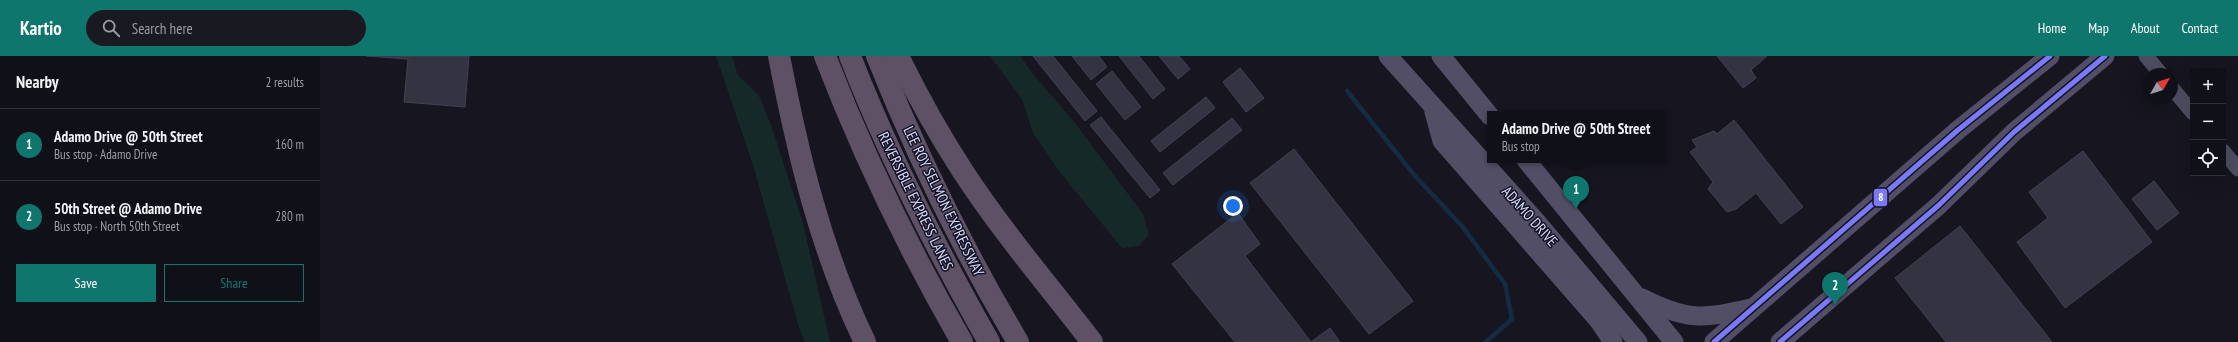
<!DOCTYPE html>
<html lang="en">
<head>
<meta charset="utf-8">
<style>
  :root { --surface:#101018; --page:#191921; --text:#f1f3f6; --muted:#9c9da2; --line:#303037; --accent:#0f766e }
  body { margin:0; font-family:"PT Sans Narrow",sans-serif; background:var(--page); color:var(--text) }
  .controls { position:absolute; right:12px; top:12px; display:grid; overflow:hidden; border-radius:0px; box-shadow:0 4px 16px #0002 }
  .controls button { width:36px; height:36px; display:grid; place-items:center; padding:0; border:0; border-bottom:1px solid var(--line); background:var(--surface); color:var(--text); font:20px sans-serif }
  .compass { position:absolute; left:1822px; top:12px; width:36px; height:36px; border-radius:50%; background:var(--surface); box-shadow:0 4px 16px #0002; rotate:51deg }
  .you { position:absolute; left:913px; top:150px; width:14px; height:14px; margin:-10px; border:3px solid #fff; border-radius:50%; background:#1a73e8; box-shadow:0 0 0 6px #1a73e833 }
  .badge { display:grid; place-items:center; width:26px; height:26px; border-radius:50%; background:var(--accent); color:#fff; font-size:13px; font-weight:700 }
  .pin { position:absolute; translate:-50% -33px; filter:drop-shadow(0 1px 2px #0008) }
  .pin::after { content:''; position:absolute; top:21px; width:14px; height:12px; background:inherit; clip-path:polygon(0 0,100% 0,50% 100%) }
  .popup { position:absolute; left:1167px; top:55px; width:178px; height:52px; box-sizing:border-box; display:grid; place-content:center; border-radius:0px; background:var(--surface); filter:drop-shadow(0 1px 3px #0005); font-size:13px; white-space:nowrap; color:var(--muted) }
  .popup b { font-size:15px; color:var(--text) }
  .popup::after { content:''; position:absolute; left:50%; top:100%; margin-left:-8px; border:8px solid transparent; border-top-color:var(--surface) }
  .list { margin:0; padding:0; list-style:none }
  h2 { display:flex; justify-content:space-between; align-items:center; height:52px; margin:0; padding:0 16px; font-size:17px }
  h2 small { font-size:13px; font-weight:400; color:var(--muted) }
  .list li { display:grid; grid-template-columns:26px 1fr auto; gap:12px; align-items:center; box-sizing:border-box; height:72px; padding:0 16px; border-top:1px solid var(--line) }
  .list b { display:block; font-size:15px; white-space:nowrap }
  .list p { margin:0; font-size:13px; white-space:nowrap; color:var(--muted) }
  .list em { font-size:13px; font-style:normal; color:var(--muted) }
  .actions { display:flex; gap:8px; padding:12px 16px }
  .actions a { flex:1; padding:9px 0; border:1px solid var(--accent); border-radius:0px; text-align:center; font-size:14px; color:var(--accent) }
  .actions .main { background:var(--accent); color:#fff }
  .icon { flex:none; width:22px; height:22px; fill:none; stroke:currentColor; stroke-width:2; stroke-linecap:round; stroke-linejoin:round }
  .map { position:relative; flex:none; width:1918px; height:286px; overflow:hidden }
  header { display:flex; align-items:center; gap:24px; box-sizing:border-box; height:56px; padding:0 20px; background:var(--accent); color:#fff }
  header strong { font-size:19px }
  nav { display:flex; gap:22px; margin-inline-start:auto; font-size:14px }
  .search { width:280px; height:36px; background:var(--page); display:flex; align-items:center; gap:10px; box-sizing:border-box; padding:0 14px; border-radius:22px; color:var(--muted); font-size:15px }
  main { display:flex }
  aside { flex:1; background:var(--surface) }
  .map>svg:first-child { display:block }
  .green { fill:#152a28 }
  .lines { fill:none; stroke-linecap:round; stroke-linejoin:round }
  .stream { stroke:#132c43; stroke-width:4.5 }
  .building { fill:#343342; stroke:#424153 }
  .minor { stroke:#4c4d5f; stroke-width:15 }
  .major { stroke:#524e65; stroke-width:19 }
  .highway { stroke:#5e5166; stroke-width:22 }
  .bus-1-casing { stroke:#121124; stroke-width:8 }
  .bus-1 { stroke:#7a7af7; stroke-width:5 }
  .labels { text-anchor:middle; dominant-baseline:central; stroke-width:3; stroke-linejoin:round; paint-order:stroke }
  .street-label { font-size:15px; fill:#d8d9fb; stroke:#121124 }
  .line-badge { stroke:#121124; stroke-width:1.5 }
  .badge-label { font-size:11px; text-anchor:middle; font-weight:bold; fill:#fff }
</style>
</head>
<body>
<header>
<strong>Kartio</strong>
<div class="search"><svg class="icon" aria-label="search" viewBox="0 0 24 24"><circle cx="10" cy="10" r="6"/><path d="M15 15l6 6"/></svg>Search here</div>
<nav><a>Home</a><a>Map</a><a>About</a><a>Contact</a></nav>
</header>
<main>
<aside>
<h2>Nearby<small>2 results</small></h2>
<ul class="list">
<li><span class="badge">1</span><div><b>Adamo Drive @ 50th Street</b><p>Bus stop · Adamo Drive</p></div><em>160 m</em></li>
<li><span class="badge">2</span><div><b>50th Street @ Adamo Drive</b><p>Bus stop · North 50th Street</p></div><em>280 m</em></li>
</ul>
<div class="actions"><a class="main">Save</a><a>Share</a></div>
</aside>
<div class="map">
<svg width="1918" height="286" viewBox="0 0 1918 286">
  <rect width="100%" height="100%" fill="#161520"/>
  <g class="green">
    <polygon points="396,0 412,0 418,19 439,40 451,69 483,167 510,286 485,286 480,275 433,109"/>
    <polygon points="670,0 700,0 713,18 755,67 823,158 829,179 819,190 802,192 742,119 713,77 702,43"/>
  </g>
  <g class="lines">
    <polyline class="stream" points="1027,35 1095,120 1142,170 1185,228 1192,263 1166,286"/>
  </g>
  <g class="building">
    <polygon points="46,0 149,0 145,51 84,46 88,3"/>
    <polygon points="713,0 733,0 777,55 765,65"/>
    <polygon points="752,0 779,0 787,11 771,24"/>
    <polygon points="799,0 819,0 845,33 833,43"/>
    <polygon points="839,0 859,0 870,13 858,23"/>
    <polygon points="1397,0 1447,0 1431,14 1436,22 1423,32"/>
    <polygon points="920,12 944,42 926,56 903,26"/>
    <polygon points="792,15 821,51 805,64 776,28"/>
    <polygon points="886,41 895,52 840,96 831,85"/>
    <polygon points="781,61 840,134 830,142 770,69"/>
    <polygon points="912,62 922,74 853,129 843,117"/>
    <polygon points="1414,64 1483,151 1461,168 1436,137 1416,153 1407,156 1388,133 1393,126 1370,96 1377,91 1372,84 1394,75 1397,78"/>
    <polygon points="974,93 1093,245 1049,278 930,127"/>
    <polygon points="1763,95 1832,186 1745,252 1697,186 1728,162 1709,136"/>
    <polygon points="1834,125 1859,157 1837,174 1812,143"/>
    <polygon points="918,157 940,188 925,200 991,286 915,286 852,208"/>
    <polygon points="1640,170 1732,286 1626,286 1575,222"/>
    <polygon points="1010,272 1020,286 991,286"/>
  </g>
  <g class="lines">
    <g class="minor">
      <polyline points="1826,0 1841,18"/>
      <polyline points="1852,32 1873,57"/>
      <polyline points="1903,95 1918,113"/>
    </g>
    <g class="major">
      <polyline points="1068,0 1216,165 1318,286"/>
      <polyline points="1121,0 1170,60"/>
      <polyline points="1114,56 1122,85 1279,265 1293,286"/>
      <polyline points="1206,104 1354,286"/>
      <path d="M1322 242C1367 265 1383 263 1431 252"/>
      <polyline points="1394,286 1638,74 1730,0"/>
      <polyline points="1460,286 1619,149 1694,76 1785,0"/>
    </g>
    <g class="highway">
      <path d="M459 0C478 99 501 195 545 286"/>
      <path d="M505 0C543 99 589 194 642 286"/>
      <path d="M530 0C568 99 617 194 669 286"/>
      <path d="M557 0C596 98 644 195 698 286"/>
      <path d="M578 0C597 39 618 77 642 114 681 174 728 229 772 286"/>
    </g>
    <g class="bus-1-casing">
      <g id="bus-1">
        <polyline points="1394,286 1638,74 1730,0"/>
        <polyline points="1460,286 1619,149 1694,76 1785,0"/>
      </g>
    </g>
    <use href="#bus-1" class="bus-1"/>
  </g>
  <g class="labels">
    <g class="street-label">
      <text transform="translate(596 145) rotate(64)">REVERSIBLE EXPRESS LANES</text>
      <text transform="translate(624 145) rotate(64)">LEE ROY SELMON EXPRESSWAY</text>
      <text transform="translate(1210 160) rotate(48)">ADAMO DRIVE</text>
    </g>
  </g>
  <rect class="line-badge" x="1553" y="132" width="15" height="19" rx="4" fill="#7a7af7"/>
  <g class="badge-label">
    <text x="1561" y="145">8</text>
  </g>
</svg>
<div class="controls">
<button>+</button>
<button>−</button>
<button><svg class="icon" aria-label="locate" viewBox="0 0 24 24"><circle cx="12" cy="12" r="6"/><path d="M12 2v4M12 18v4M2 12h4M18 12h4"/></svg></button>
</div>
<svg class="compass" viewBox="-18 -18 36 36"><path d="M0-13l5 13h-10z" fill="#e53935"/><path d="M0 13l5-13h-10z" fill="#9c9da2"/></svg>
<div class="you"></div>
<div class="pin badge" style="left:1256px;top:153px">1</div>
<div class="popup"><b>Adamo Drive @ 50th Street</b>Bus stop</div>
<div class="pin badge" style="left:1515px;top:249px">2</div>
</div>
</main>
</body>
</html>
